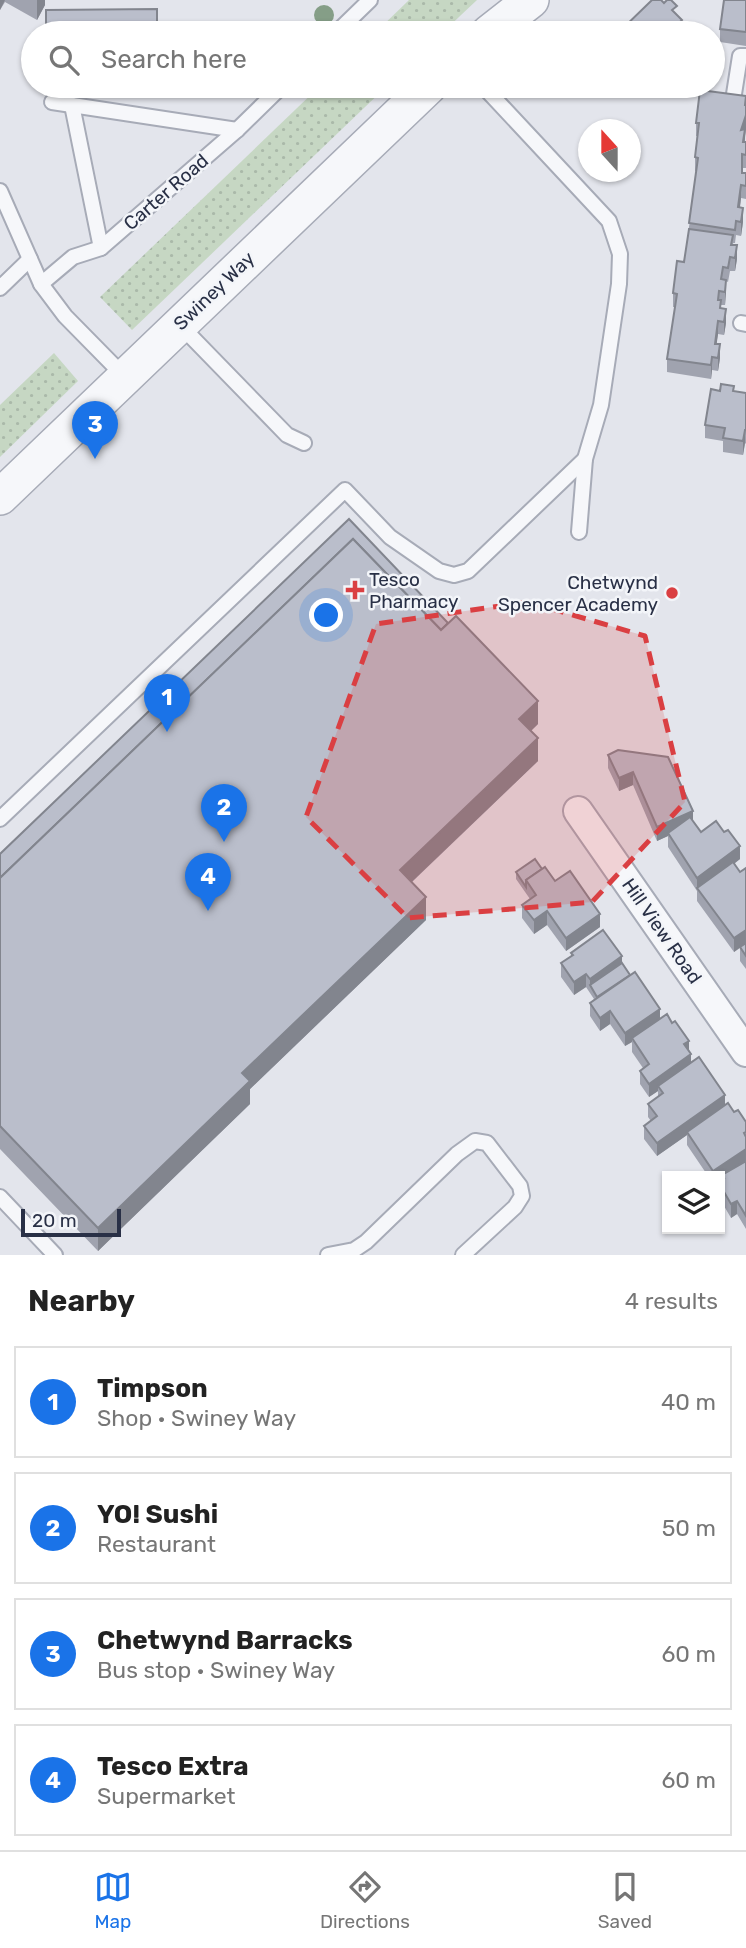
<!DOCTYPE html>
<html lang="en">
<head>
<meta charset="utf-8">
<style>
  :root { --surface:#fff; --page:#f2f2f2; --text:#222; --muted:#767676; --line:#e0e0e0; --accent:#1a73e8 }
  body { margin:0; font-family:Rubik,sans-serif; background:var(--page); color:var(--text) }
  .controls { position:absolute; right:21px; bottom:21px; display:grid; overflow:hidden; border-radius:0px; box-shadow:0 2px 5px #0004 }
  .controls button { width:63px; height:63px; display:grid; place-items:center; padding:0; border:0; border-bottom:2px solid var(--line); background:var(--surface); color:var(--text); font:35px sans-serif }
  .compass { position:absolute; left:578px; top:119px; width:63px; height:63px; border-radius:50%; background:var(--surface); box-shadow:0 2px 5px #0004; rotate:339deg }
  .scale { position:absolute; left:21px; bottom:18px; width:100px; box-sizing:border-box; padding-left:7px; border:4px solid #293046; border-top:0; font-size:19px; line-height:24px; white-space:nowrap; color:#293046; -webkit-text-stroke:5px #f3f5f9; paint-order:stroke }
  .you { position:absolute; left:327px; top:616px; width:24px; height:24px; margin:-18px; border:5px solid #fff; border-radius:50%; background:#1a73e8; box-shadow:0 0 0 10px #1a73e833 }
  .badge { display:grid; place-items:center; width:46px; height:46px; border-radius:50%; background:var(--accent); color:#fff; font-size:23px; font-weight:700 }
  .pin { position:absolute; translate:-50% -58px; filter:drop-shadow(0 2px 4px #0008) }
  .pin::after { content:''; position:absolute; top:37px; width:24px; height:21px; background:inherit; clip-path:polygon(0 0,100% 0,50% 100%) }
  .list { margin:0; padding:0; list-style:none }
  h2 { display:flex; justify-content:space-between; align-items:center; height:91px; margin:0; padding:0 28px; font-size:30px }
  h2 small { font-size:23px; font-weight:400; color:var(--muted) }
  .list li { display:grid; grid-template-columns:46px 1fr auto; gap:21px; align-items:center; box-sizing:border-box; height:112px; margin:0 14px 14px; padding:0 14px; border:2px solid var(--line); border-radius:0px }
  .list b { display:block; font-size:26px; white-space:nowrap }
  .list p { margin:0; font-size:23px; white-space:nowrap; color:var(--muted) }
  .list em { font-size:23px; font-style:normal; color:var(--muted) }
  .icon { flex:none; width:38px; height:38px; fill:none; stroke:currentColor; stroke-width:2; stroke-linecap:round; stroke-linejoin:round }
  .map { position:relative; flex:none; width:746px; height:1255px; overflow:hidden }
  .search { position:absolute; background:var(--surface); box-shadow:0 2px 5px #0004; left:21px; right:21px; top:21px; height:77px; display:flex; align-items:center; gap:18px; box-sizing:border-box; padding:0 24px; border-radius:38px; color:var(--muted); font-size:26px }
  .sheet { height:595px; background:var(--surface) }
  nav { display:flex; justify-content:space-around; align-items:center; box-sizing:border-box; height:98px; border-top:2px solid var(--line); background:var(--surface); font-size:19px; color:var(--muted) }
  nav a { display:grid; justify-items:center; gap:4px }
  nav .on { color:var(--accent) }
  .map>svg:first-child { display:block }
  .grass { fill:url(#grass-dots) }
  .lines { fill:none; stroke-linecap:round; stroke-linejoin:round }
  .service-casing { stroke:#a7abb7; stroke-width:18 }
  .minor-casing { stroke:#a7abb7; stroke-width:32 }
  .tertiary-casing { stroke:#a7abb7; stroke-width:38 }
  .service { stroke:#f6f7fa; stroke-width:14 }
  .minor { stroke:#f6f7fa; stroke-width:28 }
  .tertiary { stroke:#f6f7fa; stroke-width:35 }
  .tree { fill:#859e87 }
  .wall { fill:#a0a3af }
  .shaded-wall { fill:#82858e }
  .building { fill:#babecb; stroke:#82858e; stroke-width:2 }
  .marked { fill:#da3f42; fill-opacity:0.2; stroke:#da3f42; stroke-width:5; stroke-dasharray:14 9; stroke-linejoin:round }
  .poi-dot { fill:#da3f42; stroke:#f3f5f9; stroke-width:2.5 }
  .labels { text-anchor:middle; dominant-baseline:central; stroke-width:5; stroke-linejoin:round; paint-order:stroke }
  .street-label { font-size:19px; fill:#293046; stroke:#f3f5f9 }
  .poi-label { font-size:19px; fill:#293046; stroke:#f3f5f9; text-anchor:start }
</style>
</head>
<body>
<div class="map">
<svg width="746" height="1255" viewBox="0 0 746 1255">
  <defs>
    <pattern id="grass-dots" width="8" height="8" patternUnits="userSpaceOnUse" patternTransform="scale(1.75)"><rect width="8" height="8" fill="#c6d7c3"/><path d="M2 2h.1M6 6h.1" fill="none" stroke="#aab9a9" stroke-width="1.8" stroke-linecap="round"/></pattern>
  </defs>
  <rect width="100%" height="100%" fill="#e3e5ec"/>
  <g class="grass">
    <polygon points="409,0 477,0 442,33 375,33"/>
    <polygon points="320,86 387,86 132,330 100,297"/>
    <polygon points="54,353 78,381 0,457 0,405"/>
  </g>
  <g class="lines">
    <g class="service-casing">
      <g id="service">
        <polyline points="336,33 370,0"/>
        <polyline points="483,86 609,221 620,254 619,284 601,405 585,459 579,532"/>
        <polyline points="734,94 740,56 746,56"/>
        <polyline points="52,102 237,130"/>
        <polyline points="72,105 101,248"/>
        <polyline points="0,191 41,284 65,316 124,376"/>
        <polyline points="41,284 73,257 101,248 237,130 282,86"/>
        <polyline points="0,288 30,259"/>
        <polyline points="741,323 746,324"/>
        <polyline points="179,324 287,435 304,443"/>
        <polyline points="0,819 345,490 390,537 439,571 454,575 468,571 585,459"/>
        <polyline points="0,1197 55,1255"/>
        <polyline points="328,1255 354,1250 366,1242 457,1154 475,1141 487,1143 520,1186 522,1196 515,1207 463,1255"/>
      </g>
    </g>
    <g class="minor-casing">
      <polyline id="minor" points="578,811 746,1052"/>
    </g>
    <g class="tertiary-casing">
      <g id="tertiary">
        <polyline points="489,33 531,0"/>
        <polyline points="0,497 429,86"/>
      </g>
    </g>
    <use href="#service" class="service"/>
    <use href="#minor" class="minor"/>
    <use href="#tertiary" class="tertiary"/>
  </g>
  <circle class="tree" cx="324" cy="15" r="10"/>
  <g class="wall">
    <polygon points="0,0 45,0 45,5 37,20 5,2 0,10"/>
    <polygon points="746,0 746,46 720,42 720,29"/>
    <rect x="46" y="86" width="111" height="2"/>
    <polygon points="626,86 644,86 635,95"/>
    <polygon points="746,96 745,142 746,142 746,168 742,168 742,173 746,173 746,199 741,198 740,208 743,222 741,236 736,235 735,243 733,243 737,259 735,271 730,271 728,282 726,281 725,305 721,305 721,309 726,323 724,335 718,334 716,344 720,358 718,371 712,370 711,379 667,372 667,359 675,307 673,307 673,293 684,262 697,171 695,171 695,157 697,136 696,136 696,123"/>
    <polygon points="720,391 746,393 746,444 745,443 743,455 723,452 723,441 705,438 705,425"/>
    <polygon points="538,724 531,731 538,761 412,882 426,920 250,1089 250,1104 98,1251 0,1149 0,854"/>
    <polygon points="618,750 693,822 701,832 740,859 734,864 740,872 746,868 746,969 740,961 740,948 734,952 697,901 697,891 668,847 668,836 657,841 633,785 619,791 608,768 608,755"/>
    <polygon points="542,869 600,927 566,951 547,925 534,934 522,918 522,905 530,899 516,879 516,872"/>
    <polygon points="571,953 622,963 660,1019 689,1050 691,1063 725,1106 746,1122 746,1229 737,1214 731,1218 720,1199 720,1180 722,1178 720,1180 720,1176 708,1176 687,1145 687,1135 657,1156 644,1139 644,1126 651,1121 648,1117 648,1104 658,1097 658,1091 649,1097 640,1084 640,1071 643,1068 632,1052 632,1042 625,1046 610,1024 600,1031 590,1016 590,1003 594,999 586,987 574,995 561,977 561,963 571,957"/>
  </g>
  <g class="shaded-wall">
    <polygon points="0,0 5,0 0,10"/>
    <polygon points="37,0 45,0 45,5 37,20"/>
    <polygon points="682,20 682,33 669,33"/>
    <polygon points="635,86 644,86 635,95"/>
    <polygon points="746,115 746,128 743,156 743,142 741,130"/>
    <polygon points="741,185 741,198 738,221 738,207"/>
    <polygon points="743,208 743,222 741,236 741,222"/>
    <polygon points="737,245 737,259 735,271 735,258"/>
    <polygon points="726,280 726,293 725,305 725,292"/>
    <polygon points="726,309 726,323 724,335 724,322"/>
    <polygon points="718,321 718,334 715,357 715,344"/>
    <polygon points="720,344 720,358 718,371 718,358"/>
    <polygon points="712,357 712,370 711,379 711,365"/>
    <polygon points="745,430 745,443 743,455 743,441"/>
    <polygon points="538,701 538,724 519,742 519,719"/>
    <polygon points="538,738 538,761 400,893 400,870"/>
    <polygon points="633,772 633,785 619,791 619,778"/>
    <polygon points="693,811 693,825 668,833 668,836 657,841 657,827"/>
    <polygon points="740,846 740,859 699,890 697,888 697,891 697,878"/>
    <polygon points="426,897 426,920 250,1089 250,1104 98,1251 98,1228 242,1073"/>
    <polygon points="547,911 547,925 534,934 534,920"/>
    <polygon points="600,914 600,927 566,951 566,938"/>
    <polygon points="746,930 746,943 734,952 734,938"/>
    <polygon points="622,956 622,970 590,985 590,979"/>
    <polygon points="586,974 586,987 574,995 574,982"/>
    <polygon points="660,1009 660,1023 632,1038 632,1042 625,1046 625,1033"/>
    <polygon points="610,1011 610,1024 600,1031 600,1018"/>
    <polygon points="689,1041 689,1054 684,1044"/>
    <polygon points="691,1054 691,1068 658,1086 658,1091 649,1097 649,1084"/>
    <polygon points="725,1095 725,1109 687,1132 687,1135 657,1156 657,1143"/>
    <polygon points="746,1149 746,1162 722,1175 722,1178 720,1180 720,1176 713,1176 713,1171"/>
    <polygon points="737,1201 737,1214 731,1218 731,1204"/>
  </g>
  <g class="building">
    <polygon points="652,0 661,0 664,3 667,0 671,0 677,6 672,10 682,20 669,33 618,33"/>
    <polygon points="724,0 746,0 746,32 720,29"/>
    <polygon points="157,9 157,33 46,33 46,10"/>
    <polygon points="700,90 746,96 745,105 746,105 746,115 741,130 745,129 743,142 746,142 746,155 742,154 742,173 746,173 746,186 741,185 738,207 743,208 741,222 736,221 735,230 689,223 698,158 695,157 699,123 696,123"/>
    <polygon points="689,229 733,235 731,245 737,245 735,258 730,257 728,268 723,267 721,279 726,280 725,292 719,291 718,300 721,300 720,308 726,309 724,322 718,321 715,344 720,344 718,358 712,357 711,365 667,359 677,294 673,293 677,261 684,262"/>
    <polygon points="721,384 734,386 733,391 746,393 746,430 745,430 743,441 723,438 725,428 705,425 711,389 720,391"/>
    <polygon points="349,519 448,623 441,630 353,539 0,878 0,854"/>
    <polygon points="353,539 441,630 456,616 538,701 519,719 538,738 400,870 426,897 242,1073 250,1081 98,1228 0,1126 0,878"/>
    <polygon points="618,750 668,757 693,811 657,827 633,772 619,778 608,755"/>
    <polygon points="690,817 701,832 716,821 724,832 728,830 740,846 697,878 668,833"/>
    <polygon points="535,859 542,869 526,880 526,887 516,872"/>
    <polygon points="733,862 740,872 746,868 746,930 734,938 697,888"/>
    <polygon points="545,867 555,881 570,871 600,914 566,938 547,911 534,920 522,905 536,895 526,880"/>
    <polygon points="603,930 622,956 590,979 586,974 574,982 561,963 573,955 571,953"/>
    <polygon points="746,943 746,956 740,947"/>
    <polygon points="622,963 630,975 597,997 590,985"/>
    <polygon points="635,972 660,1009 625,1033 610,1011 600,1018 590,1003"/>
    <polygon points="667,1014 672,1023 675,1021 689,1041 684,1044 691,1054 649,1084 640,1071 649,1064 632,1038"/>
    <polygon points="699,1057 725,1095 657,1143 644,1126 657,1116 648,1104 663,1093 658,1086"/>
    <polygon points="728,1103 734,1112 738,1110 746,1122 746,1132 744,1133 746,1137 746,1149 713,1171 687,1132"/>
    <polygon points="746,1161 746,1216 737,1201 731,1204 720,1185 720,1180 724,1178 722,1175"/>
  </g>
  <path class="marked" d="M528 602 645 636 685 802 592 902 408 918 306 817 376 624Z"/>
  <g class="poi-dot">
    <path d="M351.5 579.5h7v7h7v7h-7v7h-7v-7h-7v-7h7z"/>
    <circle cx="672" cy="593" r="7"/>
  </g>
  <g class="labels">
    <g class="street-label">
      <text transform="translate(166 192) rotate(-41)">Carter Road</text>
      <text transform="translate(214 291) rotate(-44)">Swiney Way</text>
      <text transform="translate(662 931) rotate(55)">Hill View Road</text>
    </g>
    <g class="poi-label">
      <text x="369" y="579">Tesco<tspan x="369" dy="22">Pharmacy</tspan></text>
      <text x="658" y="582" text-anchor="end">Chetwynd<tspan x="658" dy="22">Spencer Academy</tspan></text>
    </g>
  </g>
</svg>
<div class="controls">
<button><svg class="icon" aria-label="layers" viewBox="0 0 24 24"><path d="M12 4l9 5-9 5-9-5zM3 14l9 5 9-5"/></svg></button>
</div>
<svg class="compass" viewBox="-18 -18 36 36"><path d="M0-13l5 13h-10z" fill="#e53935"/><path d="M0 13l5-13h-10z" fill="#767676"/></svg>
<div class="scale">20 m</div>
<div class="you"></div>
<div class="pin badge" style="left:167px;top:732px">1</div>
<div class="pin badge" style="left:224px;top:842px">2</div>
<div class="pin badge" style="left:95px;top:459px">3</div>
<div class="pin badge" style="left:208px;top:911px">4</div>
<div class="search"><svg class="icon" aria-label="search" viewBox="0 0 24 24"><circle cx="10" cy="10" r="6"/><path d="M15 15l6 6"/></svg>Search here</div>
</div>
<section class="sheet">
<h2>Nearby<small>4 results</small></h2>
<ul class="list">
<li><span class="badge">1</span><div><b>Timpson</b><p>Shop · Swiney Way</p></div><em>40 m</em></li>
<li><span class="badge">2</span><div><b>YO! Sushi</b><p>Restaurant</p></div><em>50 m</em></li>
<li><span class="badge">3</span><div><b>Chetwynd Barracks</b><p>Bus stop · Swiney Way</p></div><em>60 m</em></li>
<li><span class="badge">4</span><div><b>Tesco Extra</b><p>Supermarket</p></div><em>60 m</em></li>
</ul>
</section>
<nav>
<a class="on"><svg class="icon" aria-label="map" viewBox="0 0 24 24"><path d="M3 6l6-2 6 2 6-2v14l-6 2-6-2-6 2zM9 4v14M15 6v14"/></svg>Map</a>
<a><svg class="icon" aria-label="directions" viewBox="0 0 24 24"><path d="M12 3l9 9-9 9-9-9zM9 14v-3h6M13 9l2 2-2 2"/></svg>Directions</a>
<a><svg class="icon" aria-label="saved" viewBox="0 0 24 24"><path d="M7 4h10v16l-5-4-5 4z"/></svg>Saved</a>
</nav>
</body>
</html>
